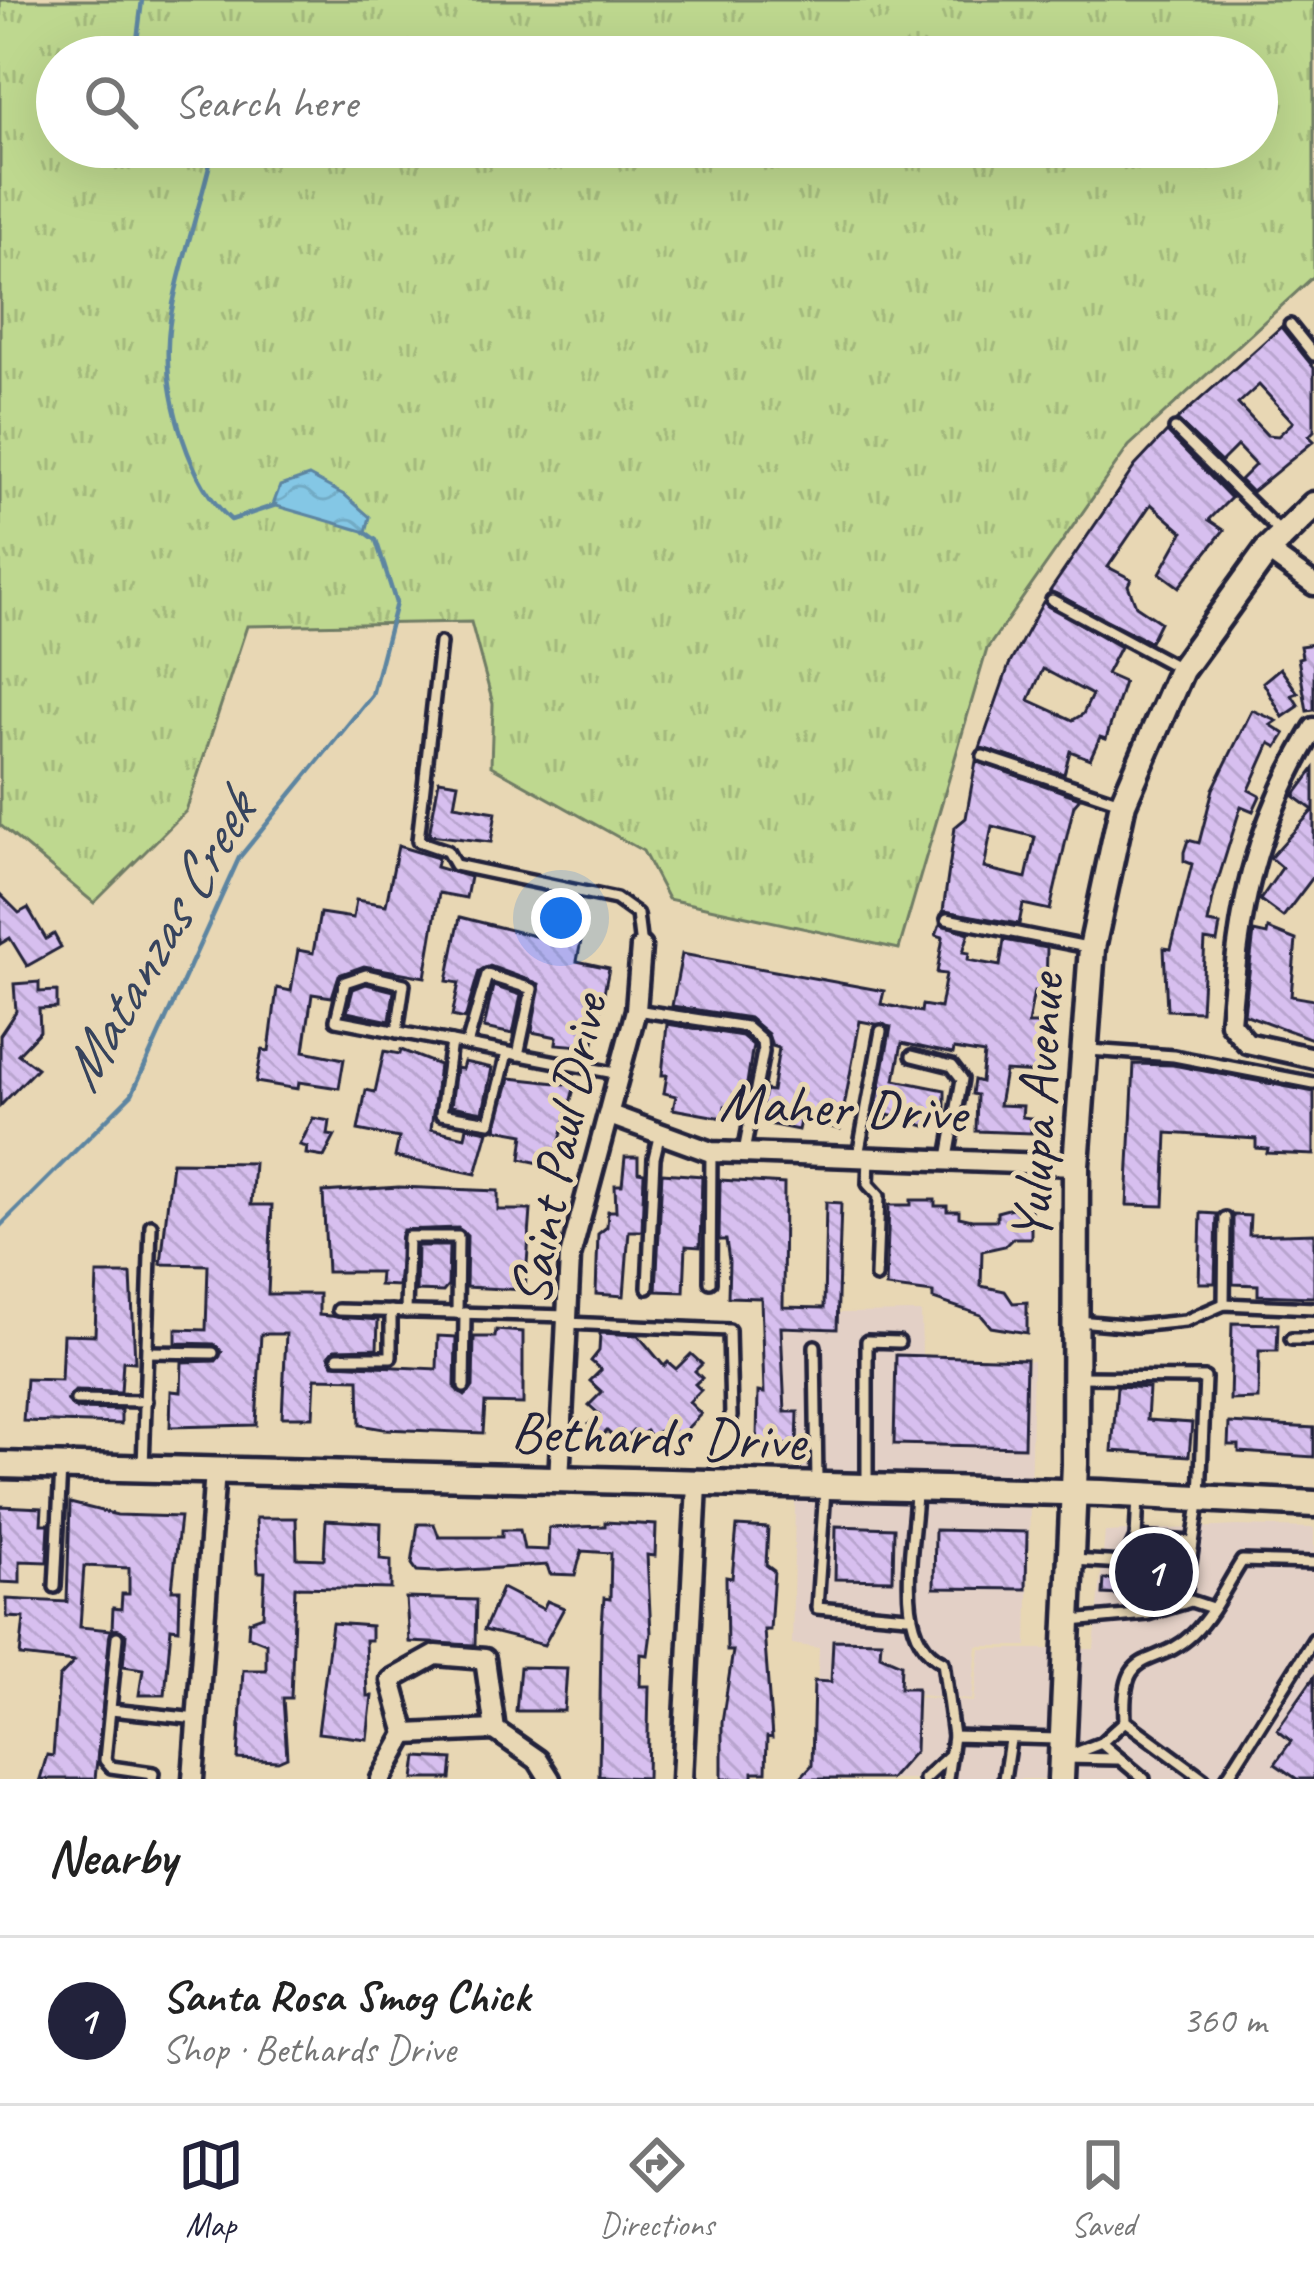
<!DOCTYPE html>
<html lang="en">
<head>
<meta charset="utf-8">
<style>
  :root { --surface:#fff; --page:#f2f2f2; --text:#222; --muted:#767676; --line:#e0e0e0; --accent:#22223b }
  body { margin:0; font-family:Caveat,sans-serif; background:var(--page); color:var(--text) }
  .you { position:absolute; left:561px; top:918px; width:42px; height:42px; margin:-30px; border:9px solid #fff; border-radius:50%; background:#1a73e8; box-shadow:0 0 0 18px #1a73e833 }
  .badge { display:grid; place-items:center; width:78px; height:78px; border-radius:50%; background:var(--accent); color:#fff; font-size:39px; font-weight:700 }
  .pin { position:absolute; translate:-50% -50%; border:6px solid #fff; box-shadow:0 3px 12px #0006 }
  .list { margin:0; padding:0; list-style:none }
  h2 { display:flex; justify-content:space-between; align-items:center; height:156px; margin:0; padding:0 48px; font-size:51px }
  h2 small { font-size:39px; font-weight:400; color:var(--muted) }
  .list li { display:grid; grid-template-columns:78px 1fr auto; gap:36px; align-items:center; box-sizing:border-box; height:168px; padding:0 48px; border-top:3px solid var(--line) }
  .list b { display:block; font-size:45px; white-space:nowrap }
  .list p { margin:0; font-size:39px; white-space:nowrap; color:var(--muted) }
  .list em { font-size:39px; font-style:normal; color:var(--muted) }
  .icon { flex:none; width:66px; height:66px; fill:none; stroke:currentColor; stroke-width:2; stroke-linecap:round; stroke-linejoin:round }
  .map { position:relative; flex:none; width:1314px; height:1779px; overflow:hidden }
  .search { position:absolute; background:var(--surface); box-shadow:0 12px 48px #0002; left:36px; right:36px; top:36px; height:132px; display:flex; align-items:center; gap:30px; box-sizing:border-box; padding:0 42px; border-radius:66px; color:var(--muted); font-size:45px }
  .sheet { height:324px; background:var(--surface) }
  nav { display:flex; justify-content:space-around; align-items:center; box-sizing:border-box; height:168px; border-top:3px solid var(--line); background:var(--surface); font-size:33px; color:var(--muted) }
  nav a { display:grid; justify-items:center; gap:6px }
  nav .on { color:var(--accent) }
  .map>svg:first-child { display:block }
  .built { fill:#e3d0c6 }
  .grass { fill:url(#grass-tufts); stroke:#707d65; stroke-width:3; fill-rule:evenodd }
  .water { fill:url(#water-waves); stroke:#5d85a1; stroke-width:3 }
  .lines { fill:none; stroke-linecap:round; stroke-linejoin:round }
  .stream { stroke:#5d85a1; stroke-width:4.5 }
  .building { fill:url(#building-back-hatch); stroke:#22223b; stroke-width:3; fill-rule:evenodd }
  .service-casing { stroke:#22223b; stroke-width:18 }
  .minor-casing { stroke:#22223b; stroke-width:27 }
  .tertiary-casing { stroke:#22223b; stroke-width:33 }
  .service { stroke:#e8d7b4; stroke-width:9 }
  .minor { stroke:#e8d7b4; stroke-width:18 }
  .tertiary { stroke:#e8d7b4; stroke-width:24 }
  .labels { text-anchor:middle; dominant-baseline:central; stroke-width:10; stroke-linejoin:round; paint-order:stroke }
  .street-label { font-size:57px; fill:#22223b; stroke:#e8d7b4 }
  .water-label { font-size:60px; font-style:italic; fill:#36435d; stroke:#e8d7b4 }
</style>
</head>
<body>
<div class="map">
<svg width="1314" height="1779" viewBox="0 0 1314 1779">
  <defs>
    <pattern id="grass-tufts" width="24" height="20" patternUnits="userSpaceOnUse" patternTransform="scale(3)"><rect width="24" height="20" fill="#bed88f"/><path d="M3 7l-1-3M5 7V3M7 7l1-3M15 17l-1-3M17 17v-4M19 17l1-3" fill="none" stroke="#a3b97c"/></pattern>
    <pattern id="water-waves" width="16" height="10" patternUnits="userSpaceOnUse" patternTransform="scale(3)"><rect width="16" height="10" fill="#84c7e5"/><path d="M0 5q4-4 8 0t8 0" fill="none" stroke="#72abc5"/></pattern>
    <pattern id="building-back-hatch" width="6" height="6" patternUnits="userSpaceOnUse" patternTransform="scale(3)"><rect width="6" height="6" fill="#d7bfef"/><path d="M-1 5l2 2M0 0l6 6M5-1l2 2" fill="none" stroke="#b8a4ce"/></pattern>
  </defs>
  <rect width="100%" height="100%" fill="#e8d7b4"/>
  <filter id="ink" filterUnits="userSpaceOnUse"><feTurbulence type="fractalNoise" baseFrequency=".00833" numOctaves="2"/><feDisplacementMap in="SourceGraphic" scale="24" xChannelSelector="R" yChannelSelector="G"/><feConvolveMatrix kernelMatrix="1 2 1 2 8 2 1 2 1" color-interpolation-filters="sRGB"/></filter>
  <g filter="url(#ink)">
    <g class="built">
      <polygon points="921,1312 922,1355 1033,1361 1027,1646 977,1646 972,1700 817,1685 819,1648 792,1644 796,1459 761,1458 764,1314"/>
      <polygon points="1237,1526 1314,1528 1314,1779 807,1779 815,1772 817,1688 974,1702 980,1649 1094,1649 1105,1532"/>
    </g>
    <path class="grass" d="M0 0H1314V276L1129 446 987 649 899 949 668 899 643 851 491 766 493 704 471 622 247 626 186 811 94 903 0 825ZM57 57H1257V147H57Z"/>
    <polygon class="water" points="309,476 346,496 370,517 366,532 273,505 280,486"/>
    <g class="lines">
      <g class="stream">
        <polyline points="135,57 142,0"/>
        <path d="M194 147 210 163C199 211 169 297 168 343 165 398 189 483 231 520L276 505"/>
        <polyline points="0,1226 132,1094 239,858 372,695 396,603 376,540 365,532"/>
      </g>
    </g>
    <g class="building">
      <path d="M1281 327 1314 368V431L1309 436 1314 441 1252 492 1240 480 1255 465 1237 446 1221 462 1177 420ZM1259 385 1293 422 1278 436 1267 435 1238 404Z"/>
      <polygon points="1167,432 1231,498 1209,520 1224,530 1179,587 1160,573 1183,532 1151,504 1108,567 1131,579 1128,585 1136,606 1160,622 1150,642 1050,591 1135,466"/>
      <path d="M1043 602 1120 647 1106 674 1124 682 1106 739 1100 737 1090 759 1070 751 1064 774 980 748 1009 665ZM1043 669 1092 695 1083 714 1073 720 1029 700Z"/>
      <polygon points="1314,644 1314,710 1307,711 1298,658 1302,657 1300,646"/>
      <polygon points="1280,668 1298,693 1292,695 1299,706 1283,717 1263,682"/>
      <polygon points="1252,710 1277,721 1271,725 1285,734 1277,747 1270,743 1249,790 1260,796 1253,811 1241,806 1214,893 1208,923 1220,925 1217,942 1205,940 1201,1011 1167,1010 1164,948 1171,949 1192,864 1184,861 1184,852 1188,840 1199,843 1213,789"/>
      <path d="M976 761 1080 798 1074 805 1050 910 1023 904 1019 924 943 911 955 827 966 818ZM992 826 1035 837 1026 878 984 868Z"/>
      <polygon points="1314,769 1314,876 1283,917 1260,900 1282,868 1270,858 1313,810 1294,796"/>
      <polygon points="439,780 458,783 454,805 496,812 491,842 429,835"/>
      <polygon points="398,846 438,858 436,867 470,877 466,898 439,893 425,977 364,966 339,975 332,997 312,994 304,1051 344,1059 339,1088 299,1082 298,1089 256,1082 262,1050 269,1051 277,988 291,991 298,950 313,953 320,913 353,918 356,900 386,905"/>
      <polygon points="0,894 19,913 28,908 46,939 54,934 61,947 27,966 10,938 0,944"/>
      <polygon points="460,917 538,937 581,941 577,961 609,968 593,1047 556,1044 557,1037 532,1032 539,984 490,966 479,971 465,1019 452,1016 459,983 447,981"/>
      <polygon points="940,924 969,933 963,952 969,953 968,960 1000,966 1004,940 1047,948 1046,993 1034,991 1028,1024 1042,1024 1039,1073 1005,1071 999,1105 1023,1106 1022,1117 1031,1118 1031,1133 976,1131 977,1095 972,1094 974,1080 981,1082 984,1054 954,1049 953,1054 902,1043 895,1080 945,1090 945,1108 932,1128 888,1115 886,1126 873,1123 891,1027 860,1021 840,1129 800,1121 798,1130 759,1122 765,1090 772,1091 779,1048 772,1046 768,1034 749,1018 672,1006 682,954 884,991 881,1004 921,1012 922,1005 940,1008 946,974 937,973 943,937 936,935"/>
      <polygon points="1268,929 1296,940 1291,996 1314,1000 1312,1039 1244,1014 1254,932 1267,935"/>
      <polygon points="39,982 39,992 57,991 57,1008 39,1009 40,1031 18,1054 37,1068 0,1106 0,1035 16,1011 14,984"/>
      <polygon points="366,984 394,991 390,1021 347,1012 353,989"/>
      <polygon points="493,986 521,995 513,1034 484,1028"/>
      <polygon points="667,1024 742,1036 753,1045 743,1109 725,1106 723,1118 673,1109 676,1096 664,1093 667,1075 662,1075"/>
      <polygon points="401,1050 439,1065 431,1129 465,1137 467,1127 488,1131 476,1174 395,1157 399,1138 358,1130 366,1090 375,1092 384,1051 400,1054"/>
      <polygon points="464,1062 492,1068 483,1112 451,1106 456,1068 462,1069"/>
      <polygon points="1134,1064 1173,1065 1314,1092 1314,1155 1267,1153 1268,1149 1256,1148 1256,1139 1167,1133 1164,1206 1127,1205"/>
      <polygon points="510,1078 575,1085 553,1166 521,1159 524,1134 496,1129"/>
      <polygon points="313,1118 330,1121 328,1135 335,1136 324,1157 306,1154 307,1147 300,1145"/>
      <polygon points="625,1157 638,1157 638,1172 644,1173 642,1231 629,1231 624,1296 596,1294 598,1234 607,1227 608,1211 616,1211 615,1185 622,1185"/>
      <polygon points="172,1162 254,1163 251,1205 272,1205 268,1294 319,1294 319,1315 378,1320 377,1348 335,1349 329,1356 333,1364 437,1369 438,1336 456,1337 455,1388 465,1396 473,1387 474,1337 495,1337 496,1330 523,1332 523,1404 485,1403 483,1433 383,1429 360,1425 359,1379 315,1378 313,1417 282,1417 286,1334 261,1334 256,1425 170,1427 171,1391 181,1392 182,1362 216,1361 222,1352 214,1344 176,1343 176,1329 206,1330 208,1265 161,1264"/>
      <polygon points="662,1173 702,1176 700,1247 686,1246 684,1292 656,1291"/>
      <polygon points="720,1180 784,1184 783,1307 824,1308 826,1202 841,1203 837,1329 781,1327 785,1412 798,1412 797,1445 760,1444 757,1439 758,1392 764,1393 761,1298 728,1297 729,1261 726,1240 719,1240"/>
      <polygon points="399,1187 498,1191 498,1210 531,1210 525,1290 466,1287 467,1236 458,1228 403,1230 398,1286 379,1285 380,1272 327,1272 323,1192"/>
      <polygon points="911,1200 935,1200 935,1206 947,1206 947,1211 959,1211 959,1217 972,1220 997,1220 997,1212 1031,1203 1031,1238 1013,1238 1005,1246 982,1251 981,1286 1005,1291 1013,1303 1027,1302 1027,1333 991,1327 981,1315 933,1299 933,1293 886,1287 889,1205 911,1205"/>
      <polygon points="1201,1213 1217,1214 1215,1283 1199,1283"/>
      <polygon points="1233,1215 1250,1216 1249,1235 1314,1233 1314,1297 1258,1295 1258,1285 1233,1284"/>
      <polygon points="417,1246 449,1246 448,1286 443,1292 416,1291"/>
      <polygon points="97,1274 131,1274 135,1362 123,1361 121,1392 75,1391 67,1401 75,1409 121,1410 121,1424 23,1421 26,1379 61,1380 63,1334 95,1335"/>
      <polygon points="1232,1323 1278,1324 1277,1351 1259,1351 1258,1399 1230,1400"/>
      <polygon points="600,1333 638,1335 664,1366 668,1362 676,1369 691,1354 702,1364 695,1371 702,1378 695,1384 701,1390 689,1402 701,1414 678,1438 659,1431 652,1438 646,1431 640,1437 633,1431 627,1437 621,1431 615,1438 607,1431 602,1436 589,1424 599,1414 589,1405 602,1392 590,1381 601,1370 591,1361 599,1351"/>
      <polygon points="896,1355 1026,1359 1024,1447 894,1444"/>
      <polygon points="1117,1386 1149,1388 1147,1420 1192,1423 1189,1456 1112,1451"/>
      <polygon points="1229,1423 1314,1428 1314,1457 1239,1452 1239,1445 1228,1445"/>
      <polygon points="70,1503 117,1515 180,1517 172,1590 180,1590 179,1629 171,1628 165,1695 139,1695 143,1669 123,1666 126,1634 112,1629 113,1608 121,1609 122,1594 129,1594 129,1568 84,1566 80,1627 111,1630 95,1779 40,1779 47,1755 53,1756 59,1678 74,1662 20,1656 24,1618 7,1617 7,1599 67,1602"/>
      <polygon points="0,1506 42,1508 41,1524 49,1524 47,1562 20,1561 20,1583 0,1582"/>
      <polygon points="256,1518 296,1518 297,1558 324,1559 326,1520 381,1523 380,1559 391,1560 391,1589 295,1587 291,1698 283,1698 287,1757 278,1761 238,1759 243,1670 266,1670 266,1643 248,1636 249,1621 263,1616 265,1572 258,1572"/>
      <polygon points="605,1522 656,1525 655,1556 647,1555 651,1633 648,1655 641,1654 640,1686 649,1686 647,1778 599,1776 601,1636 604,1598 610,1599 611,1553 582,1551 575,1575 550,1574 547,1565 435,1572 417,1571 412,1564 418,1524 434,1524 439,1537 502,1537 502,1530 520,1530 524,1549 548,1550 549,1528 605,1526"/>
      <polygon points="737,1526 768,1528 766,1565 774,1571 770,1630 764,1630 772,1738 767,1737 766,1772 753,1772 753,1779 722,1779 722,1722 733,1651 727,1651 726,1577 732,1578"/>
      <polygon points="836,1526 894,1528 893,1580 835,1579"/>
      <polygon points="935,1530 1027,1532 1026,1589 934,1588"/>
      <polygon points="1141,1556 1167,1557 1166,1599 1139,1605 1140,1596 1103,1594 1104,1579 1140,1580"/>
      <polygon points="502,1588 543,1609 547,1601 564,1608 544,1645 484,1630"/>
      <polygon points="406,1598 476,1600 475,1645 409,1642"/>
      <polygon points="332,1623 371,1626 371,1640 365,1640 367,1696 372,1696 367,1739 318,1733"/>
      <polygon points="833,1640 881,1641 880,1655 901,1664 900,1688 917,1688 915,1751 890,1779 799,1779 812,1765 814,1681 831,1682"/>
      <polygon points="520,1667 567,1668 564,1711 516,1711"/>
      <polygon points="1314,1677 1314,1779 1297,1779 1275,1764 1291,1741 1277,1730"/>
      <polygon points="417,1757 453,1759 451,1779 414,1779"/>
    </g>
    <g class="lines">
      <g class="service-casing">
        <g id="service">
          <polyline points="1290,325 1314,355"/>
          <polyline points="1175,429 1283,535"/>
          <polyline points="1052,600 1177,667"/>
          <polyline points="440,643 418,841 447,851 455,865 616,899 637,914 641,947"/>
          <polyline points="983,756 1123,803"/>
          <polyline points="947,919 1087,947"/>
          <polyline points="636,1010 746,1027 762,1041 763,1052 744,1152"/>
          <polyline points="397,1032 404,984 366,975 345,982 336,1020 620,1074"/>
          <polyline points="451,1042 441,1114 490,1122 507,1053"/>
          <polyline points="467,1045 487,975 532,989 518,1055"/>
          <polyline points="1089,1050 1174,1056 1314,1083"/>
          <polyline points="912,1056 952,1066 962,1079 948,1158"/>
          <polyline points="858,1156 881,1031"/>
          <polyline points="869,1157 868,1184 879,1196 876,1277"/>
          <polyline points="710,1282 711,1152"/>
          <polyline points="648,1288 654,1158 660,1133"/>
          <polyline points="1224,1304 1225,1218"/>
          <polyline points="338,1310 567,1316"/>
          <polyline points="406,1312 408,1237 458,1237 457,1313"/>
          <polyline points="1078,1321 1135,1326 1185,1321 1224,1304 1314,1308"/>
          <polyline points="566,1323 729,1330 731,1417"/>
          <polyline points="1291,1339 1314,1339"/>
          <polyline points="815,1346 817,1483"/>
          <polyline points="148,1352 213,1353"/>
          <polyline points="338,1357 391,1357 391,1311"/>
          <polyline points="1077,1377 1205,1378 1200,1497 1184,1603"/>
          <polyline points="464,1387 465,1313"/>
          <polyline points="76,1400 146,1401"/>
          <polyline points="143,1468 151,1225"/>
          <polyline points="867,1485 867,1341 899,1342"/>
          <polyline points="825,1489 817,1608 907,1616"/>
          <path d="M916 1491C915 1542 890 1637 943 1662L953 1736"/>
          <polyline points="1138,1496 1136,1538 1191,1542"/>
          <polyline points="1073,1560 1124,1563 1136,1538"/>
          <polyline points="55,1587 61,1467"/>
          <polyline points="1071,1621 1148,1614 1191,1601 1212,1608"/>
          <polyline points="117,1637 105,1760 111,1767 153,1773 152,1779"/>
          <polyline points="111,1710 197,1719"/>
          <polyline points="1125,1721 1204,1779"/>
          <path d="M1101 1743 1125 1721C1121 1642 1153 1672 1193 1634 1213 1615 1227 1584 1242 1561L1314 1563"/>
          <polyline points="1117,1759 1063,1758 1101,1743 1144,1779"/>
          <polyline points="924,1779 951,1754"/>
          <polyline points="947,1779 953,1736 1059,1739"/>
          <polyline points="1004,1779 1010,1740"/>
          <polyline points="1226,1779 1314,1639"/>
        </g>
      </g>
      <g class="minor-casing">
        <g id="minor">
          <polyline points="1267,551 1314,585"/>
          <path d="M1314 728C1252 833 1240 904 1230 1023L1247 1043 1314 1058"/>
          <polyline points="610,1115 711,1152 1076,1165"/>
          <polyline points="559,1481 570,1257 636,1010 641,947"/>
          <polyline points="406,1734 495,1730"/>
          <polyline points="193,1779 215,1470"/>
          <polyline points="381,1779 406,1734 391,1680 436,1655 485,1659 495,1730 538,1760 550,1779"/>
          <polyline points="682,1779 697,1485"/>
        </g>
      </g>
      <g class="tertiary-casing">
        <g id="tertiary">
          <polyline points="0,1465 1102,1493 1314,1504"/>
          <polyline points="1061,1779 1075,1464 1076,1165 1092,948 1123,803 1181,670 1267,551 1314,505"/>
        </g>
      </g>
      <use href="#service" class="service"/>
      <use href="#minor" class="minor"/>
      <use href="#tertiary" class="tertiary"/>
    </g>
  </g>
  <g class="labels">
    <g class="street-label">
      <text transform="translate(843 1107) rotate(3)">Maher Drive</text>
      <text transform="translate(1037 1108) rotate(-87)">Yulupa Avenue</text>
      <text transform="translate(558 1150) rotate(-79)">Saint Paul Drive</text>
      <text transform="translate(658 1436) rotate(2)">Bethards Drive</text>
    </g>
    <g class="water-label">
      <text transform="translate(157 942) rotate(-60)">Matanzas Creek</text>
    </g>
  </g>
</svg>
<div class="you"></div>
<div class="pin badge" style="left:1154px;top:1572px">1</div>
<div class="search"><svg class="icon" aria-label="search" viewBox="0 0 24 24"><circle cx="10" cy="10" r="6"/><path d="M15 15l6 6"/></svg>Search here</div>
</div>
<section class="sheet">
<h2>Nearby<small></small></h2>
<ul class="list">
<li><span class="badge">1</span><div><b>Santa Rosa Smog Chick</b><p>Shop · Bethards Drive</p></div><em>360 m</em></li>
</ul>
</section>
<nav>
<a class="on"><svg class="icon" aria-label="map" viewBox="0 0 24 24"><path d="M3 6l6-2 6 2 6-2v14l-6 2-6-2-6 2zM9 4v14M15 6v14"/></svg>Map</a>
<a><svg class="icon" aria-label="directions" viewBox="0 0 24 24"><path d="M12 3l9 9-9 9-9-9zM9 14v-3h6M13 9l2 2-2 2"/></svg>Directions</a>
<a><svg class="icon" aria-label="saved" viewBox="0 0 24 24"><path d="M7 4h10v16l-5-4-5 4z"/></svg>Saved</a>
</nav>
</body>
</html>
